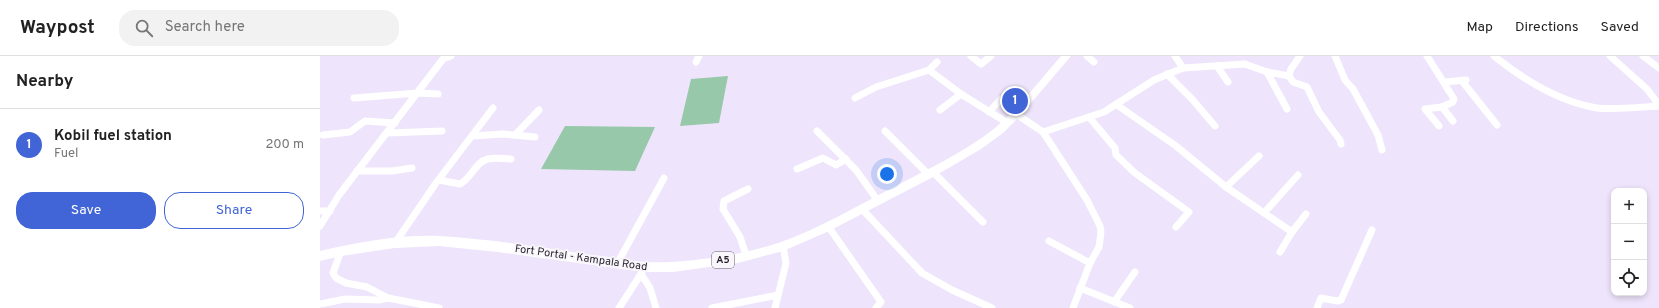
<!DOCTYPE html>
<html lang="en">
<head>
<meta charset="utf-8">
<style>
  :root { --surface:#fff; --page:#f2f2f2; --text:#222; --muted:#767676; --line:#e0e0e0; --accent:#4165d7 }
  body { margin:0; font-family:Overpass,sans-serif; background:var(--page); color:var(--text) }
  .controls { position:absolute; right:12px; bottom:12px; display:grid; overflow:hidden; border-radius:8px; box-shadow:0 2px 6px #0003 }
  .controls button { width:36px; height:36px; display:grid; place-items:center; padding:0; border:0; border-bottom:1px solid var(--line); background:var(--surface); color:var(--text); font:20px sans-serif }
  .you { position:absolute; left:567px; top:118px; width:14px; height:14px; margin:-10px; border:3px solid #fff; border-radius:50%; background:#1a73e8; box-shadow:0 0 0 6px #1a73e833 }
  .badge { display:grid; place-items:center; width:26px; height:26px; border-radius:50%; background:var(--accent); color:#fff; font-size:13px; font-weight:700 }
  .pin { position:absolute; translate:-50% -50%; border:2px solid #fff; box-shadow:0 1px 4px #0006 }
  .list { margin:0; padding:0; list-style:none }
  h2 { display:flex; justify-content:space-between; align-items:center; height:52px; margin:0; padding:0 16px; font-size:17px }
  h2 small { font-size:13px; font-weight:400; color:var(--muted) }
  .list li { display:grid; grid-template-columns:26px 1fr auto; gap:12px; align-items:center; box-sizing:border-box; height:72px; padding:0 16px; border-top:1px solid var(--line) }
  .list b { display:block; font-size:15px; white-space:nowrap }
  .list p { margin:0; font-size:13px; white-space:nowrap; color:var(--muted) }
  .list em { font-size:13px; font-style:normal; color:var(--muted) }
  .actions { display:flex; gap:8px; padding:12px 16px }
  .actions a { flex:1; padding:9px 0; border:1px solid var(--accent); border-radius:16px; text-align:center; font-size:14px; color:var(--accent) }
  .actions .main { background:var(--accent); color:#fff }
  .icon { flex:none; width:22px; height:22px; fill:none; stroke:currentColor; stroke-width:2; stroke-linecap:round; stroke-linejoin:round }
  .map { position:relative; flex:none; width:1339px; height:252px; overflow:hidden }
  header { display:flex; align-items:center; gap:24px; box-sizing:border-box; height:56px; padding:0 20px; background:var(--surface); border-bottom:1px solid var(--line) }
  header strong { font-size:19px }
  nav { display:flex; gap:22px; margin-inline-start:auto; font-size:14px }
  .search { width:280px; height:36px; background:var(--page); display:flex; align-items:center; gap:10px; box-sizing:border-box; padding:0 14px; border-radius:16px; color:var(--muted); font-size:15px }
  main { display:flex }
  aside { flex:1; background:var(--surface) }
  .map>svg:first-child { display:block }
  .green { fill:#97c8aa }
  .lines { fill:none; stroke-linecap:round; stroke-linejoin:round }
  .street { stroke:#fff; stroke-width:7 }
  .primary { fill:#fff; fill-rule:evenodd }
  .labels { text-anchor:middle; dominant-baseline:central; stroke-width:3.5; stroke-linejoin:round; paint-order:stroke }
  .shield { fill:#f8f5fb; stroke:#645f68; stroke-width:1 }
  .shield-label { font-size:10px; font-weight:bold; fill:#241f29 }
  .street-label { font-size:11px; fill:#241f29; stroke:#f8f5fb }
</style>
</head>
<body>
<header>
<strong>Waypost</strong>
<div class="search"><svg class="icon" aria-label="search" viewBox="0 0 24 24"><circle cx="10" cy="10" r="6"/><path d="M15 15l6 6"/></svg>Search here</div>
<nav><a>Map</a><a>Directions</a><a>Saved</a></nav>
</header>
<main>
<aside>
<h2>Nearby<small></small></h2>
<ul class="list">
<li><span class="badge">1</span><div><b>Kobil fuel station</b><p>Fuel</p></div><em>200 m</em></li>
</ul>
<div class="actions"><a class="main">Save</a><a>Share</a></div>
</aside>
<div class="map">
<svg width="1339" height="252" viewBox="0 0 1339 252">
  <rect width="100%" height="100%" fill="#eee4fb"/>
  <g class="green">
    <polygon points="408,20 399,67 360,70 371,23"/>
    <polygon points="245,70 335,71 315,115 221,113"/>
  </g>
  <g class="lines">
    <g class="street">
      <polyline points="651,0 661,8 671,0"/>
      <polyline points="767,0 774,6"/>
      <polyline points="855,0 863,12"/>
      <polyline points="980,0 971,13 969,20 973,26 987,31 999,56 1020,84 1021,88"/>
      <polyline points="1015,0 1025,24 1033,33 1058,79 1062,94"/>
      <polyline points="1107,0 1134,43 1133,46 1122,51 1105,53 1119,70"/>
      <path d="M1174 0C1204 24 1239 46 1277 52 1294 54 1322 51 1339 50"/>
      <polyline points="1290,0 1327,33 1339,49"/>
      <polyline points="1323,0 1339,12"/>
      <polyline points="376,6 379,0"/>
      <polyline points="897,10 908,26"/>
      <polyline points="609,14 641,38 686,66"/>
      <polyline points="947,16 967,53"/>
      <polyline points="847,18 872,43 895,70"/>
      <polyline points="1142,25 1177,69"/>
      <polyline points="1125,26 1146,24"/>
      <polyline points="34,42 98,37 118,38"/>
      <polyline points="535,42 556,31 609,14 617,6"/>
      <polyline points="797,49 856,90 906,131 972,176"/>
      <polyline points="1122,51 1133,65"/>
      <polyline points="620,54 641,38"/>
      <polyline points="669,56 680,44"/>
      <polyline points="696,58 723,76 784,56 834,24 863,12 925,8 947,16 969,20"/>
      <polyline points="769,61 795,92 796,99 815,117 869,156 856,171"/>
      <polyline points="497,75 536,114 558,145"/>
      <polyline points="565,75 608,118"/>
      <polyline points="723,76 767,144 780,170 781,176 779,191 770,207 753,252"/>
      <polyline points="68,77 122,75"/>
      <polyline points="3,79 30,76 45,65 75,67"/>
      <polyline points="195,79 219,54"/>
      <polyline points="152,80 183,78 215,81"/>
      <polyline points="477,113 503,102 516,109 526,103"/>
      <polyline points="37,115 72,115 92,112"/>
      <polyline points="613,116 663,166"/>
      <path d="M119 124 140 128C152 122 155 106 168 103 176 101 184 103 191 103"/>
      <polyline points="906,131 939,100"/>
      <polyline points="542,153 602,217 632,234 672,252"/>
      <polyline points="0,155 10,155"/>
      <polyline points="944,157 978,119"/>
      <polyline points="0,170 19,139 123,3 131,0"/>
      <polyline points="508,170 561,246 556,252"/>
      <polyline points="729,185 770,207"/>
      <polyline points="75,187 116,127 173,52"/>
      <polyline points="21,195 13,217 16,222 26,227 47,231 68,242 119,252"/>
      <polyline points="960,196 972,176 986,158"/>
      <polyline points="426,199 420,181 403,153 404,145 428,133"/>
      <polyline points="297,208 344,122"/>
      <polyline points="324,211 321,218 330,232 336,252"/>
      <polyline points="760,232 810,252"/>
      <polyline points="794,246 815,216"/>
      <polyline points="0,248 25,243 59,244 68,242"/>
      <polyline points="299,252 321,218"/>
      <polyline points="392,252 458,239"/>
      <polyline points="455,252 466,207 463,190"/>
      <polyline points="997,252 1001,242 1017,245 1021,244 1052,174"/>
    </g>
    <path class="primary" d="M741 0H751L700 60 683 77 661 93 615 120 507 176 463 195 418 207 353 216H324L178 196 119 190 75 192 21 200 0 205V195C38 186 81 178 120 180 171 183 223 192 273 199 290 201 308 205 325 206 365 208 423 199 461 186 500 172 537 150 574 131 608 113 645 96 675 72 700 51 720 24 741 0Z"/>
  </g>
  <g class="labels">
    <rect class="shield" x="392" y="196" width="22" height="16" rx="3"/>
    <g class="shield-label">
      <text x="403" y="204">A5</text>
    </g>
    <g class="street-label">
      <text transform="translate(261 202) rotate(8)">Fort Portal - Kampala Road</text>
    </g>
  </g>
</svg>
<div class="controls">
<button>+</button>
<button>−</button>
<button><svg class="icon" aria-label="locate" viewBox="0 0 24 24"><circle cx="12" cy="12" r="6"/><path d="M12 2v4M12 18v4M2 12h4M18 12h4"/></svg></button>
</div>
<div class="you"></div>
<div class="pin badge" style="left:695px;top:45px">1</div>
</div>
</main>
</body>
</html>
